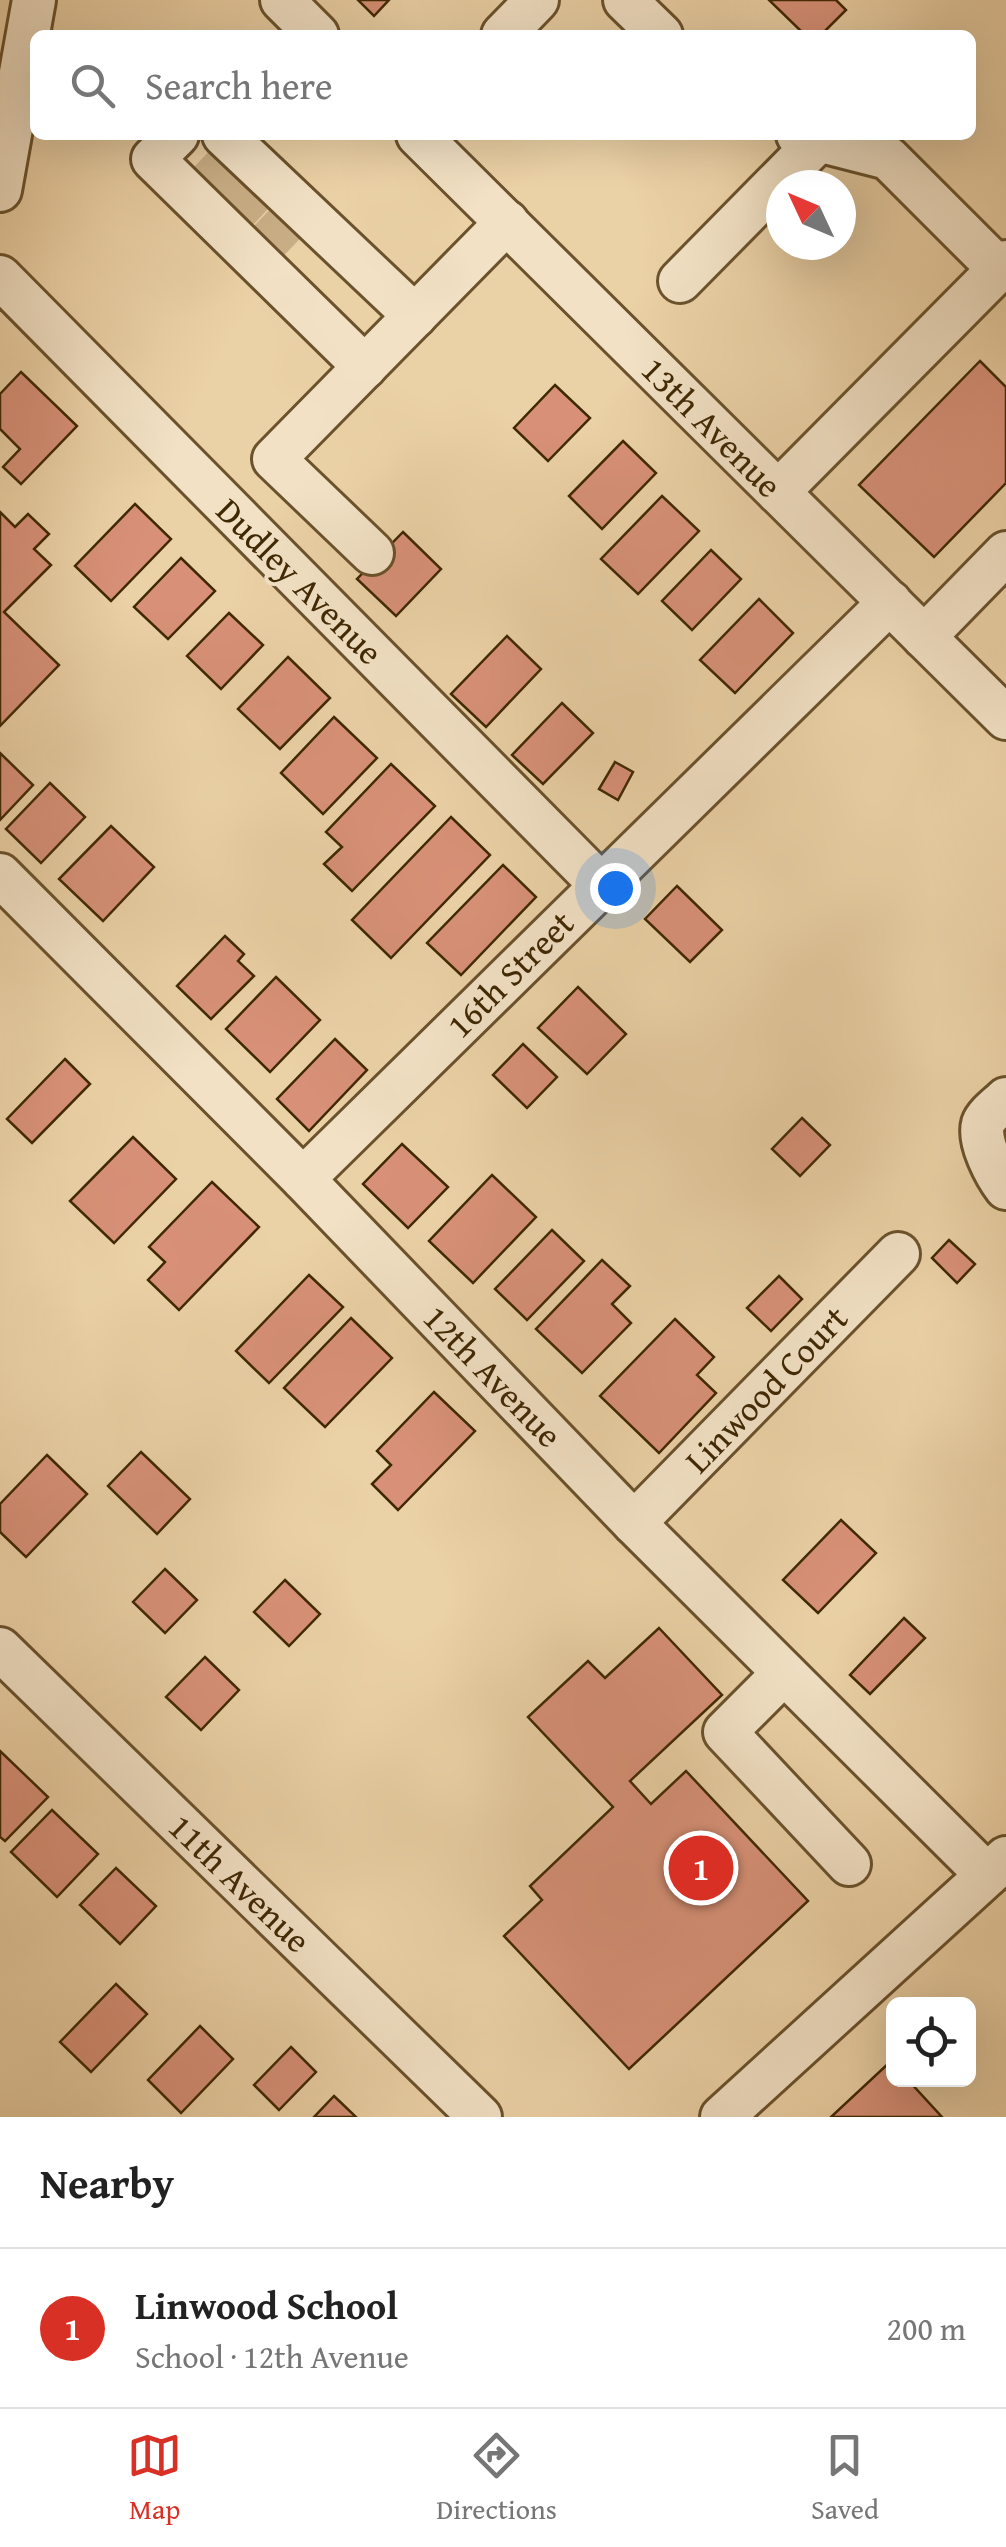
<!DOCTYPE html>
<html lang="en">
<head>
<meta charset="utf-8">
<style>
  :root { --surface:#fff; --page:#f6f6f6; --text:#222; --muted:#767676; --line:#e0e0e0; --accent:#d93025 }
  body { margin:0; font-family:"Gentium Book Plus",serif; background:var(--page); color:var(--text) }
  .controls { position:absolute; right:30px; bottom:30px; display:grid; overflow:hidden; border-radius:15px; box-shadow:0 10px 40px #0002 }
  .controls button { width:90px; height:90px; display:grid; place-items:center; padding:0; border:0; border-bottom:2px solid var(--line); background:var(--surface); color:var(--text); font:50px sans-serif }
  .compass { position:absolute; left:766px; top:170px; width:90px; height:90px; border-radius:50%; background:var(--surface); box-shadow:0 10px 40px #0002; rotate:314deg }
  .you { position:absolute; left:615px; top:888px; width:35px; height:35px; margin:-25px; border:8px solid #fff; border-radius:50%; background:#1a73e8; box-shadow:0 0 0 15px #1a73e833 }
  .badge { display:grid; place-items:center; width:65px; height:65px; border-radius:50%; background:var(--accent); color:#fff; font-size:32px; font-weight:700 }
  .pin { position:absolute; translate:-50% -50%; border:5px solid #fff; box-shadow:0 2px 10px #0006 }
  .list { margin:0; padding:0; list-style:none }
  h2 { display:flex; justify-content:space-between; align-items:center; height:130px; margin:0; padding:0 40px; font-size:42px }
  h2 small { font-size:32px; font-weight:400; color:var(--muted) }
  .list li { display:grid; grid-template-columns:65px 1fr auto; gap:30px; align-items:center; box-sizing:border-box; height:160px; padding:0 40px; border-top:2px solid var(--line) }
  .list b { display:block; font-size:38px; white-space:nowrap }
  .list p { margin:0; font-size:32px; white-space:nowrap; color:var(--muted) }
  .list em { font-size:32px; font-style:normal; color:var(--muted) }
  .icon { flex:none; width:55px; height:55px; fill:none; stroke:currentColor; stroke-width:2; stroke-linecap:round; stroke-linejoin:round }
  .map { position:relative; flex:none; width:1006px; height:2117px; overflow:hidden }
  .search { position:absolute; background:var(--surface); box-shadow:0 10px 40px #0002; left:30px; right:30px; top:30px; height:110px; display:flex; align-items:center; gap:25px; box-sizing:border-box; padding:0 35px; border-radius:15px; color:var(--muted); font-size:38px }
  .sheet { height:290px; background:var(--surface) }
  nav { display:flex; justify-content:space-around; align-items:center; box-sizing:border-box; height:140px; border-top:2px solid var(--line); background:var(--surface); font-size:28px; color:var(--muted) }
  nav a { display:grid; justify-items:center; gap:5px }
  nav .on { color:var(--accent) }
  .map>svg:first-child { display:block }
  .building { fill:#d89178; stroke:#3f2804; stroke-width:2.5 }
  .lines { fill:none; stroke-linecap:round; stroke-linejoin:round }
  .minor-tunnel { stroke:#c9af86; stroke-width:42; stroke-dasharray:42 21; stroke-linecap:butt }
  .minor-casing { stroke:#6a522c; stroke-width:48 }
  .minor { stroke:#f2e1c5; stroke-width:42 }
  .labels { text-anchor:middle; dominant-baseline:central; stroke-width:8; stroke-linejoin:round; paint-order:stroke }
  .street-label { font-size:35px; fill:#3f2804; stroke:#f2e1c5 }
</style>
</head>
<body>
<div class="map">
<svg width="1006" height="2117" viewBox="0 0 1006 2117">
  <rect width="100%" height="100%" fill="#ebd1a6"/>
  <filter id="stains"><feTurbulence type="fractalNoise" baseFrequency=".002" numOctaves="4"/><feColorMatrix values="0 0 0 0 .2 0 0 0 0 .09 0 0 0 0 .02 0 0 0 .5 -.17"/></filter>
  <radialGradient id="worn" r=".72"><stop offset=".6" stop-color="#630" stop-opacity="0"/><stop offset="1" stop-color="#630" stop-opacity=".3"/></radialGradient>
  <g class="building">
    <polygon points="358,0 389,0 374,16"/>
    <polygon points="769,0 836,0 846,10 821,35 805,35"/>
    <polygon points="980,361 1006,387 1006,483 934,557 859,485"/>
    <polygon points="21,372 77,426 21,484 3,467 20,449 0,429 0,394"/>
    <polygon points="555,385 590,418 548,461 514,428"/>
    <polygon points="623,441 656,473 602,529 569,496"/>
    <polygon points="662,496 699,531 638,594 601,559"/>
    <polygon points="135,504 171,539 111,601 75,566"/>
    <polygon points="0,512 15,527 28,514 49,534 34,549 51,565 4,612 59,665 0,726"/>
    <polygon points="403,532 441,569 396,616 357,579"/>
    <polygon points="711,550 741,579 692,630 662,601"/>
    <polygon points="181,558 215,591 168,639 134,607"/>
    <polygon points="759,599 793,633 735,693 700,660"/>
    <polygon points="229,613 263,645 221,689 187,656"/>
    <polygon points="507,636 541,669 486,727 451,694"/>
    <polygon points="288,657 330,698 280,749 238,709"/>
    <polygon points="562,703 593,733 543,784 512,755"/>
    <polygon points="334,717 377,758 323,814 281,773"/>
    <polygon points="0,753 33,785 0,820"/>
    <polygon points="615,762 633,772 618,800 599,789"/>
    <polygon points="391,764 435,806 352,891 324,864 342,847 326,832"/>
    <polygon points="50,783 85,817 41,863 6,829"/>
    <polygon points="451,817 490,855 391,958 352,920"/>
    <polygon points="111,826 154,867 103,921 59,879"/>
    <polygon points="503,865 536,897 461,975 427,943"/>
    <polygon points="677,886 722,930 690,962 645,919"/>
    <polygon points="225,936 244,954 238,961 254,976 211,1019 177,986"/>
    <polygon points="276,977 320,1020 270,1072 226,1029"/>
    <polygon points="578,987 626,1034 587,1074 538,1028"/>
    <polygon points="335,1039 367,1070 309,1131 277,1099"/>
    <polygon points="523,1044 557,1077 527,1108 493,1075"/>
    <polygon points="65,1059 90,1084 32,1143 7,1119"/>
    <polygon points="802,1118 830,1145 800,1176 772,1149"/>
    <polygon points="133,1137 176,1179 114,1243 70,1201"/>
    <polygon points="402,1144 448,1187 408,1228 363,1184"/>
    <polygon points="492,1175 536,1217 473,1283 429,1241"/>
    <polygon points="212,1182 259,1227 179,1310 148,1280 165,1262 149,1247"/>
    <polygon points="552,1230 584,1261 527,1320 495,1289"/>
    <polygon points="949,1240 975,1264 957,1283 932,1258"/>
    <polygon points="602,1260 630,1286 612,1304 631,1323 582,1373 536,1329"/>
    <polygon points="309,1275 343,1307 269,1383 236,1351"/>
    <polygon points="779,1276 802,1299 771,1331 747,1308"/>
    <polygon points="351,1318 392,1358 325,1427 284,1388"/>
    <polygon points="675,1319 714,1357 697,1375 716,1393 659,1453 600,1396"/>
    <polygon points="434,1392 475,1431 398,1510 372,1484 391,1465 377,1451"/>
    <polygon points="141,1452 190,1499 157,1534 108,1486"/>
    <polygon points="47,1455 87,1494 26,1557 0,1532 0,1504"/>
    <polygon points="841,1520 876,1553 818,1613 783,1580"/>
    <polygon points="165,1569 197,1600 165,1633 133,1602"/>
    <polygon points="285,1580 320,1614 289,1646 254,1612"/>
    <polygon points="904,1618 925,1638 870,1694 850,1675"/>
    <polygon points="659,1628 722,1695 630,1781 651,1804 686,1771 808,1901 629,2069 504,1936 542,1900 530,1886 613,1807 528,1717 588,1661 605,1678"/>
    <polygon points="205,1657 239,1690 201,1730 166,1697"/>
    <polygon points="0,1751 48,1797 5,1841 0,1837"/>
    <polygon points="52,1810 98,1854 57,1897 11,1852"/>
    <polygon points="116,1868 156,1906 120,1944 80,1905"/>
    <polygon points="116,1984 147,2014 91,2072 60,2042"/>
    <polygon points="200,2026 233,2059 181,2113 148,2080"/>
    <polygon points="291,2047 316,2072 279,2110 254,2085"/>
    <polygon points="891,2061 894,2080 908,2080 942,2117 831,2117"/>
    <polygon points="334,2096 356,2117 314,2117"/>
  </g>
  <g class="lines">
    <g class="minor-tunnel">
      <polyline points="200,191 227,163"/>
      <polyline points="230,219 255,192"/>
      <polyline points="261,249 286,223"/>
    </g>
    <g class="minor-casing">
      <g id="minor">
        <polyline points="282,0 317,35"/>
        <polyline points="625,0 661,35"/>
        <polyline points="503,35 537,0"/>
        <polyline points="177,135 153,159 365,367"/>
        <polyline points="224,135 415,316"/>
        <polyline points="418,135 1006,718"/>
        <polyline points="798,135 888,158 999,269"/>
        <polyline points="0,190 34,0"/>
        <polyline points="0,277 600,884"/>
        <polyline points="680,281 818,141"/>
        <polyline points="778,492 1006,262"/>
        <polyline points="372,553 274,459 507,222"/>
        <polyline points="924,637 1006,553"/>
        <polyline points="0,875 303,1179 634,1523 987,1875"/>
        <path d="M1006 1099C999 1106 986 1115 983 1124 978 1142 996 1175 1006 1188"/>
        <polyline points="303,1179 890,602"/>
        <polyline points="634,1523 898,1254"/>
        <polyline points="0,1649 480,2117"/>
        <polyline points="784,1673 725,1732 849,1864"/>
        <polyline points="722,2117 1006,1858"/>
      </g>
    </g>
    <use href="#minor" class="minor"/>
  </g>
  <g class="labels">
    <g class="street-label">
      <text transform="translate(712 427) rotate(45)">13th Avenue</text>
      <text transform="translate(300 581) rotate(45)">Dudley Avenue</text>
      <text transform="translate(510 974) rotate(-45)">16th Street</text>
      <text transform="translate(493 1376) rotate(46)">12th Avenue</text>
      <text transform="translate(766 1389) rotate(-46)">Linwood Court</text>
      <text transform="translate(240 1883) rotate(44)">11th Avenue</text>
    </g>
  </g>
  <rect width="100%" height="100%" filter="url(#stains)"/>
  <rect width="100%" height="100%" fill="url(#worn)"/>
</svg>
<div class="controls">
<button><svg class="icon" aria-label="locate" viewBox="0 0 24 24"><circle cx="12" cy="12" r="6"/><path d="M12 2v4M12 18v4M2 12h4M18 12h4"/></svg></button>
</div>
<svg class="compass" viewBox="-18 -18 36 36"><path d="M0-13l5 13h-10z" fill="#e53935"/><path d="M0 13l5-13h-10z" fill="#767676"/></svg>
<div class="you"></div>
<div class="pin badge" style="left:701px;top:1868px">1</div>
<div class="search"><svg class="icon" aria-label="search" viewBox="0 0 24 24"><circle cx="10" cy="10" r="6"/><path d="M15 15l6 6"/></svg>Search here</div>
</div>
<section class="sheet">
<h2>Nearby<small></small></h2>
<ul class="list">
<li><span class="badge">1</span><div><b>Linwood School</b><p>School · 12th Avenue</p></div><em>200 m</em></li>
</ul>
</section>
<nav>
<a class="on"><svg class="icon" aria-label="map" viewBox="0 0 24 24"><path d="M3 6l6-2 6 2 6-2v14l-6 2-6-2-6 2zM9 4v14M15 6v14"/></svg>Map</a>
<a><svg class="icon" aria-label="directions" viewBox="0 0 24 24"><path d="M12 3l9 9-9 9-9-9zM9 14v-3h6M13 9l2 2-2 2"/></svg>Directions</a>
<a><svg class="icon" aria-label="saved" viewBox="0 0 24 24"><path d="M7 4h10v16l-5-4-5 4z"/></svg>Saved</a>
</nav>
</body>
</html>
